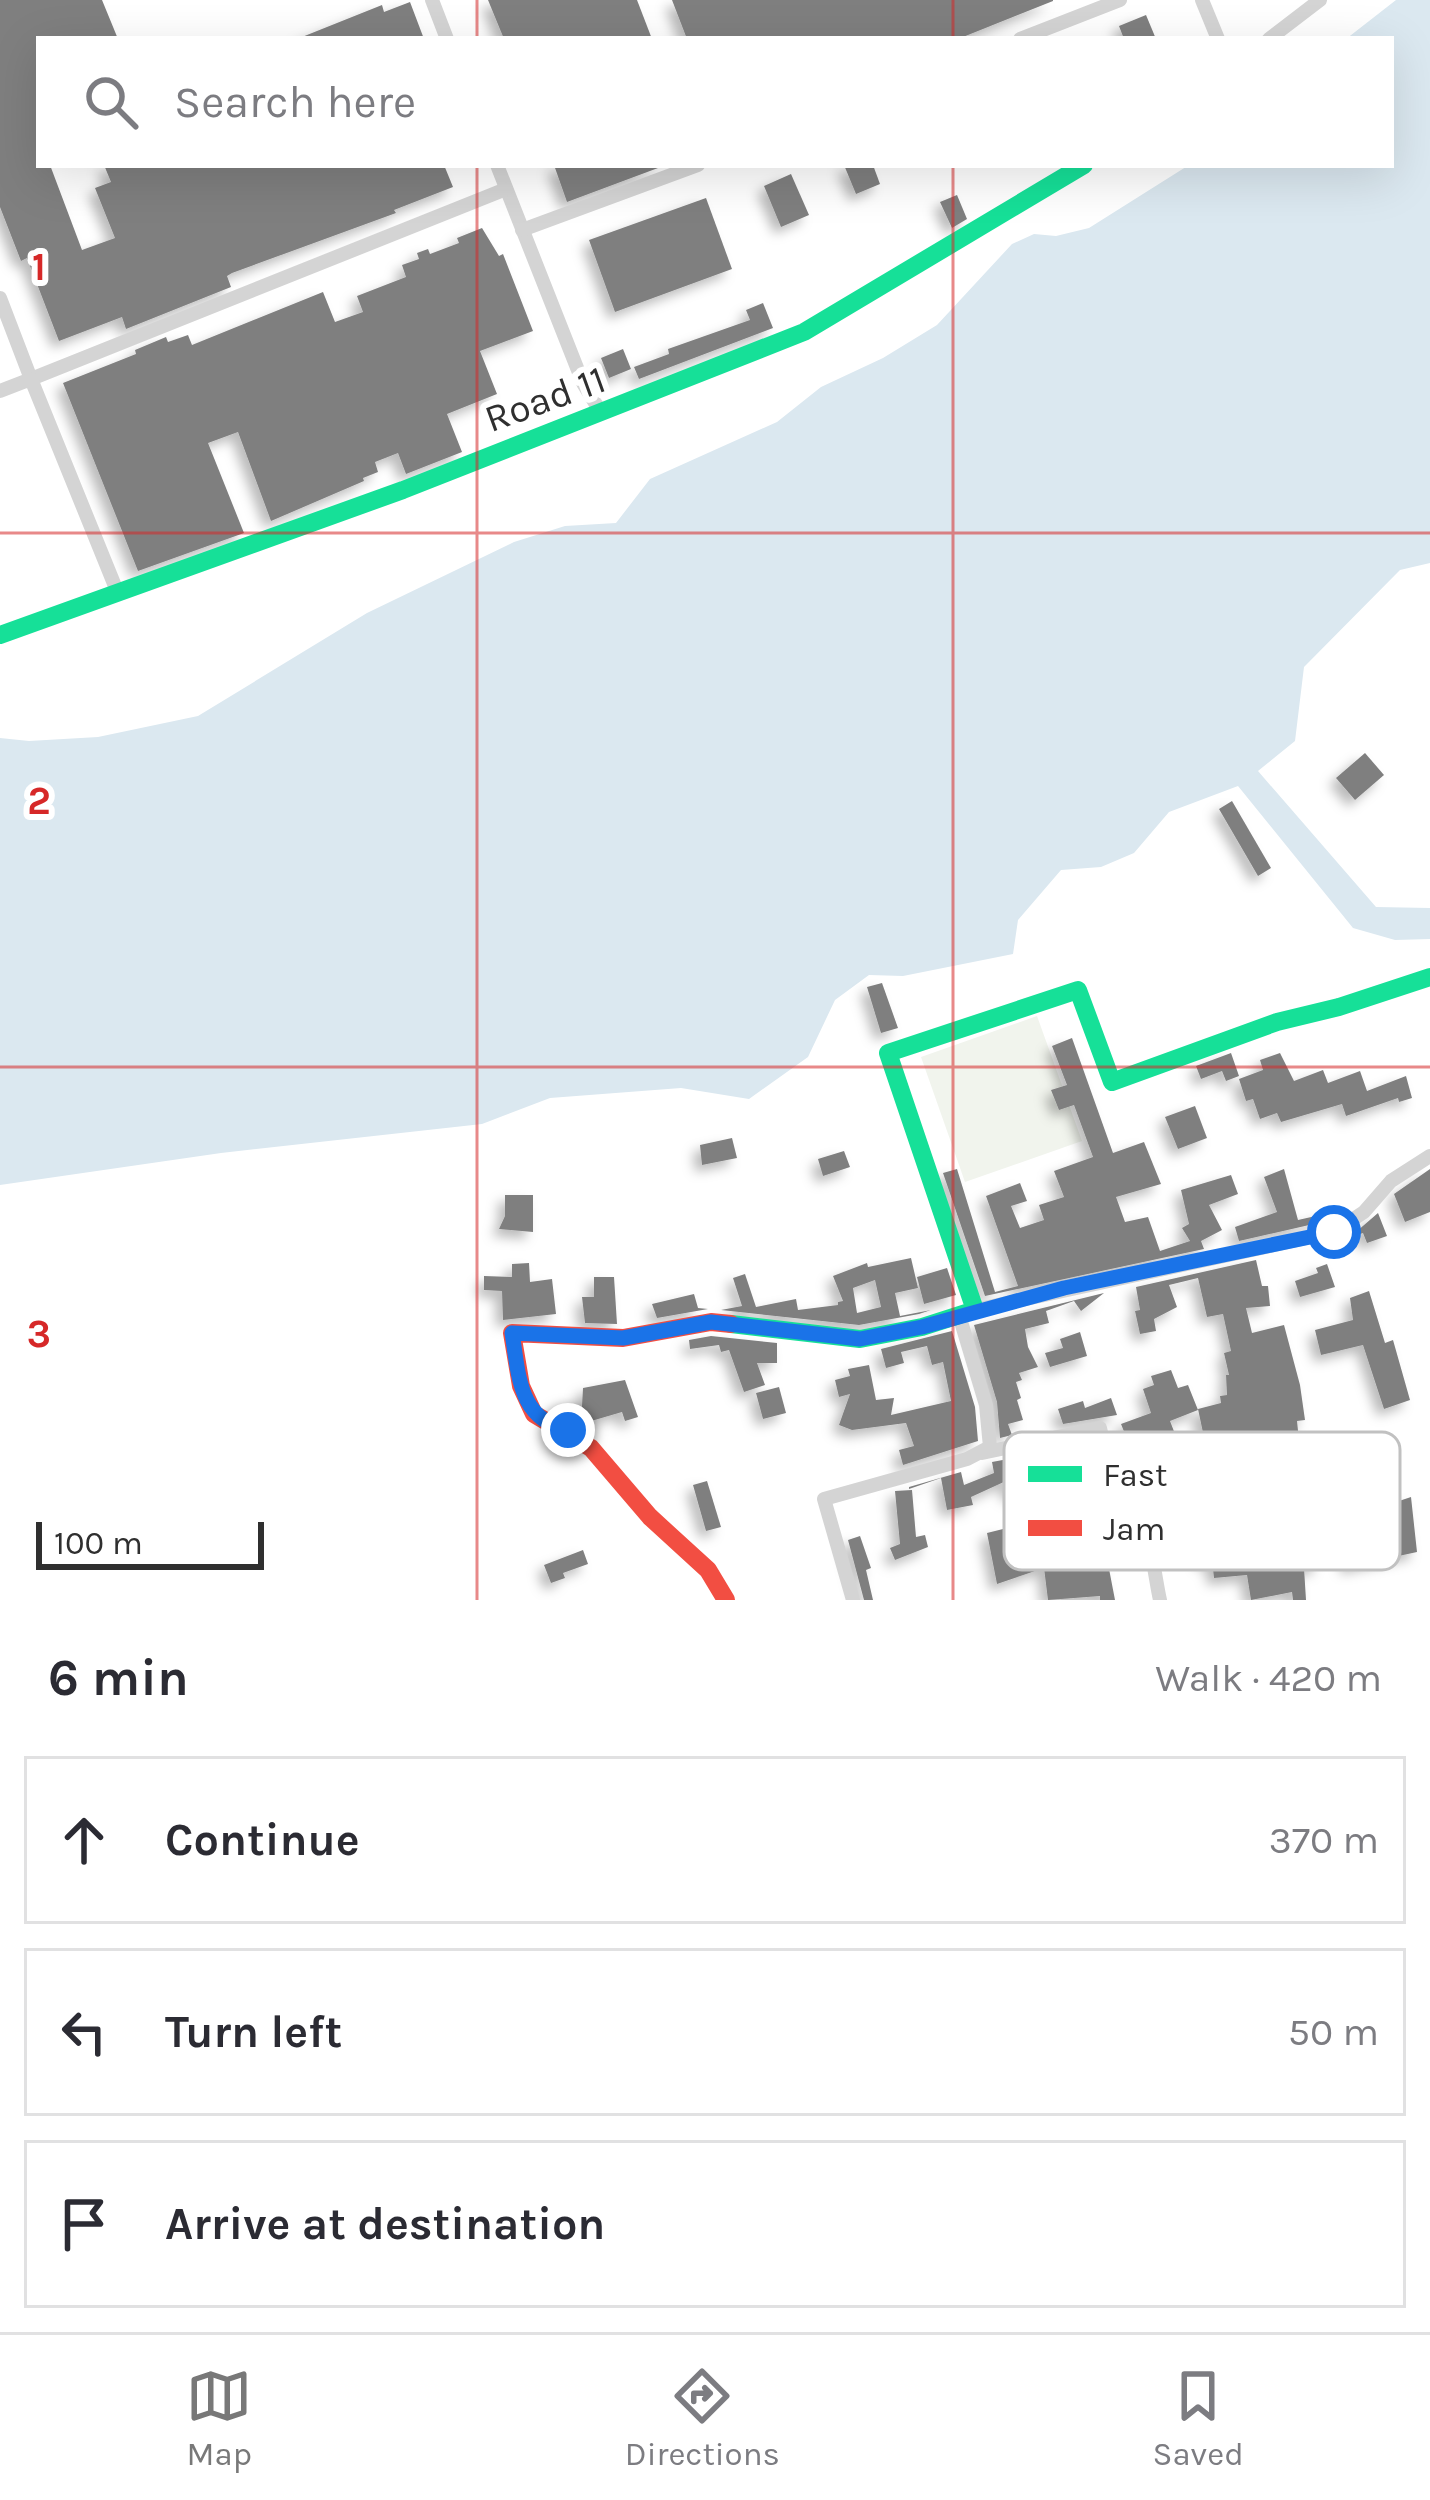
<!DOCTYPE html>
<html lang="en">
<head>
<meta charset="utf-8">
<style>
  :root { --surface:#fff; --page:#f7f7f7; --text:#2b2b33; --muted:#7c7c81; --line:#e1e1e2; --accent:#787878 }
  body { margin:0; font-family:Karla,sans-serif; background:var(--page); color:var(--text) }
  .scale { position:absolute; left:36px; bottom:30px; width:228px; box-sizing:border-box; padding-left:12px; border:6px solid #2f2f2f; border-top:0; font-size:33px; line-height:42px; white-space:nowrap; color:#2f2f2f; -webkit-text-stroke:9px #fff; paint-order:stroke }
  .stop { position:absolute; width:36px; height:36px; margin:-27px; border:9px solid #1a73e8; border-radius:50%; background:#fff }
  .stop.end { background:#1a73e8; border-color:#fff; box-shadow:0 3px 12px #0008 }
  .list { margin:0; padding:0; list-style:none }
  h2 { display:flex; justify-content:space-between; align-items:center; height:156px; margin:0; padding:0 48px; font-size:51px }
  h2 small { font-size:39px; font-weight:400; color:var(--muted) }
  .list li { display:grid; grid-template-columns:78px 1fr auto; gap:36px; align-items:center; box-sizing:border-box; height:168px; margin:0 24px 24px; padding:0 24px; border:3px solid var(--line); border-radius:0px }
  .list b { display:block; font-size:45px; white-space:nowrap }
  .list em { font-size:39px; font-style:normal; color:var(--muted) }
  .icon { flex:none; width:66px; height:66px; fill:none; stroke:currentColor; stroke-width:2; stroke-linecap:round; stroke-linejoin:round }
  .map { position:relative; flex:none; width:1430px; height:1600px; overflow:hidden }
  .search { position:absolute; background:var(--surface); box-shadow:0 12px 48px #0002; left:36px; right:36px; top:36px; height:132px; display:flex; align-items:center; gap:30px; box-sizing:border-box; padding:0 42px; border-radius:0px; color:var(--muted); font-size:45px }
  .sheet { height:732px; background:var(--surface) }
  nav { display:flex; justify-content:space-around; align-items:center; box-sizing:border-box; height:168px; border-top:3px solid var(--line); background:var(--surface); font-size:33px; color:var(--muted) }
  nav a { display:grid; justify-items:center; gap:6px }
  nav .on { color:var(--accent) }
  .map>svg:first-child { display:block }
  .green { fill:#f1f4ed }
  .water { fill:#dbe8f0 }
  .building { fill:#7f7f7f; fill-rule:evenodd; filter:url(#shadow) }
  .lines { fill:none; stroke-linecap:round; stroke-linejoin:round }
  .street { stroke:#d4d4d4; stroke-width:14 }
  .fast { stroke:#16e098; stroke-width:18 }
  .jam { stroke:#f24e42; stroke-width:18 }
  .route { stroke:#1a73e8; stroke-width:15 }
  .grid { fill:none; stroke:#d62828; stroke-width:3; stroke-opacity:0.55 }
  .labels { text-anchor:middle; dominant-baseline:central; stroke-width:12; stroke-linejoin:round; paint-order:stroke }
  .street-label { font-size:39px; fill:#2f2f2f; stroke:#fff }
  .key { fill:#fff; stroke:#c1c1c1; stroke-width:3 }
  .key-label { font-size:33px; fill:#2f2f2f }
  .grid-label { font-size:39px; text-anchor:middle; font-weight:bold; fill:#d62828; stroke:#fff; stroke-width:12; stroke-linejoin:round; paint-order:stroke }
</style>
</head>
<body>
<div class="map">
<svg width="1430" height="1600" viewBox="0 0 1430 1600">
  <defs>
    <filter id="shadow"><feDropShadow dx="-7" dy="7" stdDeviation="6" flood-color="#0004"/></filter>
  </defs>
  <rect width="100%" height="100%" fill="#fff"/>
  <polygon class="green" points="1037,1016 1082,1141 965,1182 921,1057"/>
  <polygon class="water" points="1396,0 1430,0 1430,563 1400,570 1304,667 1295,741 1258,771 1376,907 1430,908 1430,939 1395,940 1353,928 1238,786 1169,812 1134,853 1101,867 1061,870 1018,920 1013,954 903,976 869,975 835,1000 808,1057 749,1099 681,1088 550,1098 482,1124 221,1153 0,1185 0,738 29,741 98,737 198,716 367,613 514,542 565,526 616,523 650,479 777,422 821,387 883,358 937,325 1012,244 1034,234 1056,236 1089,228 1189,165 1391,165 1391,39 1346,39"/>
  <g class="building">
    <polygon points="0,0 102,0 118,39 39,39 39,165 50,165 82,250 115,238 95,188 111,182 104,165 444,165 453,187 394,210 396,213 232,273 227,276 231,287 126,329 122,317 59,341 27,258 21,261 0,207"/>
    <polygon points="488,0 637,0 652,39 504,39"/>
    <polygon points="672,0 1053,0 1053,1 958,39 687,39"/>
    <polygon points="410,2 424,39 297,39 382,5 384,12"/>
    <polygon points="1146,15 1156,39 1124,39 1119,26"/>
    <polygon points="554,165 666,165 567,202"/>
    <polygon points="844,165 873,165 880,184 856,194"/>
    <polygon points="791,174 809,215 781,227 764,186"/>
    <polygon points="957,195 967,219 952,228 940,202"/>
    <polygon points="706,198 732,269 615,312 589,240"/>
    <polygon points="482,228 499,256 503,254 533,331 480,351 497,394 447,414 462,452 406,474 398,453 375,462 378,472 363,478 364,481 271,521 238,432 208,443 244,533 138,571 63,383 136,354 135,350 166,337 168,342 188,335 192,345 323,292 335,322 363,312 357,296 406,277 402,265 419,259 417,253 428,249 430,254 459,243 457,238"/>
    <polygon points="763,303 773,328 639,379 634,367 669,354 668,349 750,320 746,310"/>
    <polygon points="623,349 631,369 609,378 601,358"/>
    <polygon points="1365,753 1384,775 1355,800 1336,778"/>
    <polygon points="1232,801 1271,868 1258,876 1219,809"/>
    <polygon points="882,983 898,1028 881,1033 867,987"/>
    <polygon points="1072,1038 1113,1153 1144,1142 1161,1184 1116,1197 1125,1222 1148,1217 1160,1251 1190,1241 1182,1228 1189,1224 1181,1190 1231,1175 1238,1194 1209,1205 1222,1230 1201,1241 1204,1249 985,1296 943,1173 957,1169 995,1292 1018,1286 986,1196 1020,1183 1027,1201 1011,1206 1020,1228 1044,1220 1039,1205 1064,1197 1054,1171 1093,1157 1074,1105 1059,1110 1051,1090 1067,1085 1052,1046"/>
    <polygon points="1231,1053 1239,1076 1226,1081 1222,1071 1201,1079 1196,1066"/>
    <polygon points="1280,1053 1294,1081 1323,1070 1328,1083 1360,1071 1367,1091 1406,1076 1412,1098 1399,1102 1398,1098 1346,1116 1342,1104 1281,1122 1277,1113 1260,1119 1253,1099 1246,1101 1239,1079 1263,1070 1260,1060"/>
    <polygon points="1195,1106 1207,1138 1178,1149 1165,1117"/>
    <polygon points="732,1138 737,1158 702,1165 700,1145"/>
    <polygon points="844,1151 850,1167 823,1176 818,1159"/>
    <polygon points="1284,1169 1298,1220 1329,1213 1331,1220 1239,1241 1235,1227 1277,1212 1264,1177"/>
    <polygon points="1430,1169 1430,1212 1405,1222 1394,1194"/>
    <polygon points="505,1195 533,1195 533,1232 499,1229 505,1216"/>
    <polygon points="1378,1213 1387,1236 1367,1243 1363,1233 1349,1238"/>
    <path d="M911 1258 918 1288 895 1293 900 1316 931 1310 919 1314 859 1325 721 1310 742 1306 733 1278 745 1274 756 1307 796 1299 798 1310 838 1305V1302L843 1301 833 1276 867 1263 868 1267ZM875 1280 881 1307 857 1313 853 1288Z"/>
    <polygon points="1256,1260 1262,1286 1268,1286 1270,1306 1246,1308 1252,1333 1284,1325 1300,1385 1305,1420 1297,1421 1300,1450 1260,1455 1262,1479 1278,1477 1282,1502 1276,1503 1279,1522 1264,1525 1270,1556 1319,1551 1320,1567 1304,1568 1306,1600 1293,1600 1292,1592 1251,1600 1247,1575 1214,1578 1212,1560 1204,1563 1199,1547 1196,1488 1189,1490 1187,1482 1165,1490 1156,1466 1130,1473 1136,1495 1128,1498 1119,1458 1133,1454 1121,1424 1151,1413 1143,1389 1154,1385 1151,1376 1171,1370 1178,1388 1188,1385 1198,1410 1170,1421 1187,1465 1209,1461 1198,1409 1221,1403 1220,1396 1227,1395 1226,1375 1229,1375 1224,1353 1231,1351 1223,1314 1207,1317 1198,1278 1169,1285 1177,1307 1154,1319 1156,1331 1140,1334 1135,1311 1140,1310 1136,1287"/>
    <polygon points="529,1263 530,1282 552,1279 556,1314 503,1320 502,1291 484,1290 484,1276 512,1277 512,1264"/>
    <polygon points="1327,1264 1335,1287 1300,1297 1295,1281 1318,1273 1316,1268"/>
    <polygon points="947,1268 956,1295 924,1304 917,1277"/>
    <polygon points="594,1277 614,1277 617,1324 585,1323 582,1297 594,1297"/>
    <polygon points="1369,1291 1385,1343 1393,1340 1410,1400 1384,1409 1363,1345 1321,1355 1315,1330 1353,1320 1350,1298"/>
    <polygon points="1104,1293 1081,1311 1074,1301 1046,1311 1049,1323 1025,1329 1028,1347 1038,1367 1019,1373 1022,1380 1016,1382 1021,1398 1017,1400 1023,1420 1008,1424 1012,1435 1000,1438 997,1402 974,1325"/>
    <polygon points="694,1294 698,1308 708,1309 657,1318 652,1304"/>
    <polygon points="952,1331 975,1407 978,1441 903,1465 899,1450 914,1446 906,1423 852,1430 839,1425 850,1394 839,1397 835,1380 850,1376 848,1369 869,1365 876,1400 894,1398 891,1415 951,1401 943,1362 932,1365 927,1346 901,1352 904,1363 886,1368 881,1349"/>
    <polygon points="1080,1332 1087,1356 1050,1367 1045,1353 1063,1348 1060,1339"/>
    <polygon points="711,1336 777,1343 777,1363 757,1363 765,1385 744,1392 729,1350 721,1352 719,1345 690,1349 689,1340"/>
    <polygon points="625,1380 638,1417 625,1421 622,1412 581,1424 583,1388"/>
    <polygon points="779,1387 786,1413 763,1419 756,1393"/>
    <polygon points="1111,1398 1117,1415 1063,1424 1058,1409 1083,1401 1085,1408"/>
    <polygon points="1092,1441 1108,1512 1123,1543 1105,1548 1115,1600 1100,1600 1100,1596 1048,1600 1044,1568 997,1584 987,1533 1003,1529 1006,1538 1029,1531 1020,1493 1009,1495 1006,1481 971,1497 973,1505 947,1510 941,1478 909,1489 909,1487 961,1472 964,1485 994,1473 992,1462 1008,1459 1012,1476 1034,1471 1032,1454"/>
    <polygon points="707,1481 721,1527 706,1531 693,1485"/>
    <polygon points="912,1490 916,1537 925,1535 928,1547 895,1560 890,1548 900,1544 895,1491"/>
    <polygon points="1411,1497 1417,1552 1348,1567 1344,1547 1382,1537 1373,1504 1385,1500 1387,1505"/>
    <polygon points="860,1536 871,1568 866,1570 873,1600 864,1600 848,1540"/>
    <polygon points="583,1550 588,1564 563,1573 565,1578 551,1583 544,1565"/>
  </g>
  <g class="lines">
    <g class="street">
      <polyline points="432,0 447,39"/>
      <polyline points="1202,0 1218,39"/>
      <polyline points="1020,39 1120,0"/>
      <polyline points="1269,39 1320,0"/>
      <polyline points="497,165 583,383 600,411"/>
      <polyline points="522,230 698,165"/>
      <polyline points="0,298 31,379 506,189"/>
      <polyline points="0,391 31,379 117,591"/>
      <polyline points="975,1310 1334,1232 1364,1212 1391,1181 1430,1156"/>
      <path d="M982 1453 1100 1428 1119 1509C1126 1518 1135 1519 1142 1529 1153 1548 1155 1578 1160 1600"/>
      <polyline points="853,1600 824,1499 967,1459 990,1447 986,1405 959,1315"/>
    </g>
    <g class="fast">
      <polyline points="0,635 403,490 804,332 1084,165"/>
      <polyline points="731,1324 860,1339 922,1327 975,1310 888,1053 1078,990 1112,1082 1277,1022 1339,1007 1430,977"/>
    </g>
    <polyline class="jam" points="726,1600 708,1570 650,1517 591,1448 534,1414 521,1386 512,1333 623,1338 711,1322 731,1324"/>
  </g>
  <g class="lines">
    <path class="route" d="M568 1430C518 1419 519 1375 512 1333L623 1338 711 1322 860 1339 922 1327 1064 1288 1334 1232"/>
  </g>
  <path class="grid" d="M477 0V39M953 0V39M477 165V1600M953 165V1600M0 533H1430M0 1067H1430"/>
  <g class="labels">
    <g class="street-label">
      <text transform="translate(545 399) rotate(-20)">Road 11</text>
    </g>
  </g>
  <rect x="1004" y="1432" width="396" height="138" rx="18" class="key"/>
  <rect x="1028" y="1466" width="54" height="16" fill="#16e098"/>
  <rect x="1028" y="1520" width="54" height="16" fill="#f24e42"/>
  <g class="key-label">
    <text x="1103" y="1486">Fast</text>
    <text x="1103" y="1540">Jam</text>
  </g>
  <g class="grid-label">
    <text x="39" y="280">1</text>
    <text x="39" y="814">2</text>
    <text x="39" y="1347">3</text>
  </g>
</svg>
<div class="scale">100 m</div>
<div class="stop" style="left:1334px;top:1232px"></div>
<div class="stop end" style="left:568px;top:1430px"></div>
<div class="search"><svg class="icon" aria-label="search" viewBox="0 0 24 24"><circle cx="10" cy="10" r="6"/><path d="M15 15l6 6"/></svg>Search here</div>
</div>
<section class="sheet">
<h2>6 min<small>Walk · 420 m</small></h2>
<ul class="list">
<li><svg class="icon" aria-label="ahead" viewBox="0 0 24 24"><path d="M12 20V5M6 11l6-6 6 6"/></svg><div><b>Continue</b></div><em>370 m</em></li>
<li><svg class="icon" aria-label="left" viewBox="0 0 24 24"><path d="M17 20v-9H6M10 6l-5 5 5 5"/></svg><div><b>Turn left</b></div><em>50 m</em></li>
<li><svg class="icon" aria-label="arrive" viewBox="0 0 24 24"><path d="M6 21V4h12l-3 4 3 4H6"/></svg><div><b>Arrive at destination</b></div></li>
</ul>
</section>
<nav>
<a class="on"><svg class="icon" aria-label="map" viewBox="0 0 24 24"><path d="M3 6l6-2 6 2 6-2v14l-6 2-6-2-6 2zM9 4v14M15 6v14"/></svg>Map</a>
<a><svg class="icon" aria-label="directions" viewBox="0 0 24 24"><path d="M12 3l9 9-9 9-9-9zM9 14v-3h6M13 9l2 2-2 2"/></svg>Directions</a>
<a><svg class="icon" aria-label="saved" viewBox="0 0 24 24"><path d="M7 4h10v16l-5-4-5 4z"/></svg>Saved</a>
</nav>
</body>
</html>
